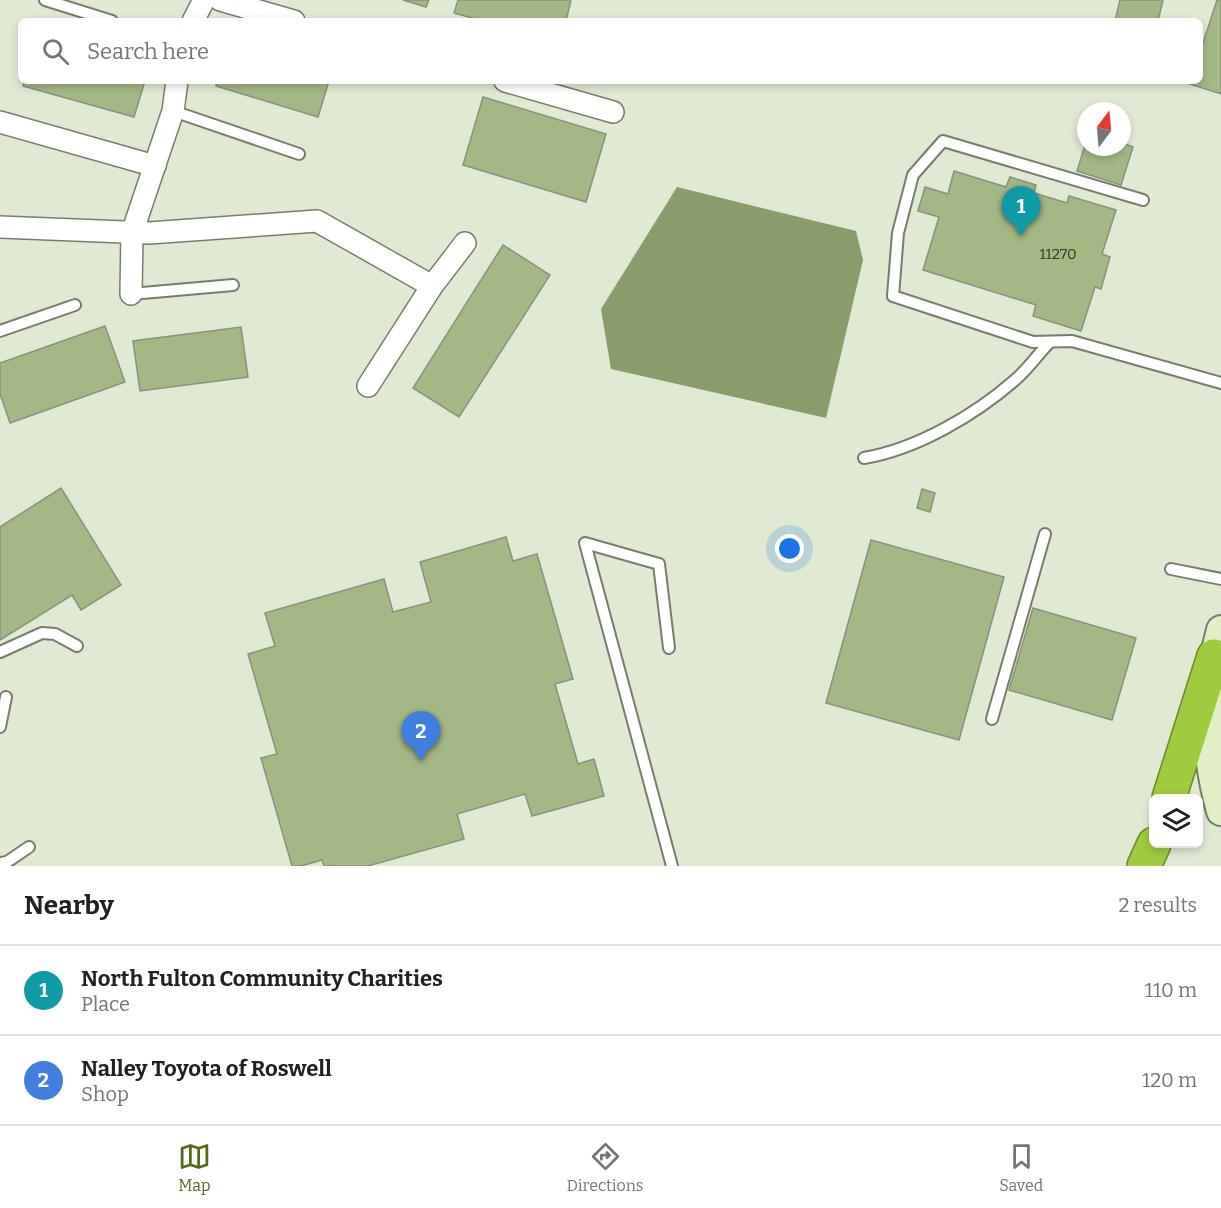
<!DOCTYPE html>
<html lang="en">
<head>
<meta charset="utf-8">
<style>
  :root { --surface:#fff; --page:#f6f6f6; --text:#202124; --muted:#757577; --line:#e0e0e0; --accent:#516a1a }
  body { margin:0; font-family:Bitter,serif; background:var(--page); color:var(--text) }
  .controls { position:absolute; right:18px; bottom:18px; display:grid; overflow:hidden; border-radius:9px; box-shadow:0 3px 9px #0003 }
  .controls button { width:54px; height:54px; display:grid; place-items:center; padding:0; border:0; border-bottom:2px solid var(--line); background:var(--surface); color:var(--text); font:30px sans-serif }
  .compass { position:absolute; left:1077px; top:102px; width:54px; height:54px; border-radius:50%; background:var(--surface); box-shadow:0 3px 9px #0003; rotate:16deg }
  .you { position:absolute; left:790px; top:549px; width:21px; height:21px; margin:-15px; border:4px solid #fff; border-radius:50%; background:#1a73e8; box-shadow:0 0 0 9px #1a73e833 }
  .badge { display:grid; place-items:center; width:39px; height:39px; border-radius:50%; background:var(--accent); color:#fff; font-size:20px; font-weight:700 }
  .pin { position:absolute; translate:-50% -50px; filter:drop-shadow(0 2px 3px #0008) }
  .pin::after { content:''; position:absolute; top:32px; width:21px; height:18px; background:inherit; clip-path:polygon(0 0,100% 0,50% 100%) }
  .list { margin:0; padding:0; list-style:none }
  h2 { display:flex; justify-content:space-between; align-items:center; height:78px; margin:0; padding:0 24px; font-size:26px }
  h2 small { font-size:20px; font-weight:400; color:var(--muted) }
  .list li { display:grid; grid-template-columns:39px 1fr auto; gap:18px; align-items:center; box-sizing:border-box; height:90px; padding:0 24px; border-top:2px solid var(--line) }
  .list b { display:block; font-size:22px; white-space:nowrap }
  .list p { margin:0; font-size:20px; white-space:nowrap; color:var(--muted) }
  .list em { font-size:20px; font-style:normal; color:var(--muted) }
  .icon { flex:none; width:33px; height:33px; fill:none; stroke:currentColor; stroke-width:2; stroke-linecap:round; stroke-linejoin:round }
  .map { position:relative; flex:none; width:1221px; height:866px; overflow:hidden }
  .search { position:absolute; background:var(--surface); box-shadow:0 3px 9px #0003; left:18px; right:18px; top:18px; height:66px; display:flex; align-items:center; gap:15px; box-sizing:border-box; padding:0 21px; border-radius:9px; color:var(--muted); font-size:22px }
  .sheet { height:258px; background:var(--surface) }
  nav { display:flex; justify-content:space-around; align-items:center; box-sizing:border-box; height:84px; border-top:2px solid var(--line); background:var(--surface); font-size:16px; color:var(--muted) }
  nav a { display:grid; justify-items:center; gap:3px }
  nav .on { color:var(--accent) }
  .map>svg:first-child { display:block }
  .water { fill:#899d6a }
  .building { fill:#a4b884; stroke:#89917d; stroke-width:1.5 }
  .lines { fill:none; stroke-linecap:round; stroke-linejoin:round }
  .lane-casing { stroke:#757e6a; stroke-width:14 }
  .street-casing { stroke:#757e6a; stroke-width:24 }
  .secondary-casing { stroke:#757e6a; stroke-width:32 }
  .highway-casing { stroke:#6b882b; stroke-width:36 }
  .lane { stroke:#fff; stroke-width:10 }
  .street { stroke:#fff; stroke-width:21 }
  .secondary { stroke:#e2efc5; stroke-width:28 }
  .highway { stroke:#9fcb3f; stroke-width:33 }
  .labels { text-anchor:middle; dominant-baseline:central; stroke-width:4.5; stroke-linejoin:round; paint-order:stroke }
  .number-label { font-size:15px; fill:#303826 }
</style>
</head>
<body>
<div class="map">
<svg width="1221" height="866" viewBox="0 0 1221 866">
  <rect width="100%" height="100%" fill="#e0ead3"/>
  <polygon class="water" points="677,187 856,231 863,260 826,418 611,369 601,309"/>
  <g class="building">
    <polygon points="403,0 429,0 426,7"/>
    <polygon points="458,0 571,0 566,21 483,21 454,13"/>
    <polygon points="1120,0 1163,0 1158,21 1115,21"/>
    <polygon points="1217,0 1221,0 1221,94 1190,84 1191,81 1200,81 1200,52"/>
    <polygon points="24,81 145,81 134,117 23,86"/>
    <polygon points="217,81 329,81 318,117 216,86"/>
    <polygon points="483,97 606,134 586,202 463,165"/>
    <polygon points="1086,142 1086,147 1122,147 1122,143 1133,147 1121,185 1077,171"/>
    <polygon points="954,171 1006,187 1010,177 1036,185 1034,193 1067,203 1069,196 1116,210 1102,254 1110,257 1101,289 1095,287 1081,331 1033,316 1036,305 923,270 939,217 918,211 925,187 948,194"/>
    <polygon points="503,245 550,275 459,417 413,388"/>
    <polygon points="105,326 125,382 10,423 0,394 0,363"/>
    <polygon points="241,327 248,377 140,391 133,341"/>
    <polygon points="61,488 121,585 81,610 72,595 0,640 0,527"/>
    <polygon points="922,489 935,493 930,512 917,508"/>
    <polygon points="506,537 513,561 537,554 573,679 555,684 578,764 594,759 604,796 532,816 525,794 457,814 464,839 368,866 324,866 322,860 301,866 292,866 261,758 277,754 248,654 275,646 265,613 384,579 393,612 431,602 420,562"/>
    <polygon points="871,540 1004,577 959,740 826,703"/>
    <polygon points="1033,608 1136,638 1112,720 1009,690"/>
  </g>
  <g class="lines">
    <g class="lane-casing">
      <g id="lane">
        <polyline points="45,0 112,21"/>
        <polyline points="173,111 299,154"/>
        <polyline points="1143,200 943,141 913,175 898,233 893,296 1033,342 1072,341 1221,383"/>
        <polyline points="131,294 233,285"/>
        <polyline points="0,331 75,305"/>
        <path d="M864 458C917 449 975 415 1015 380 1028 369 1038 354 1050 342"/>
        <polyline points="1171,569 1221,579"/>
        <polyline points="669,648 659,564 585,543 672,866"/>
        <polyline points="0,652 42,633 55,634 77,646"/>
        <polyline points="992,719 1045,534"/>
        <polyline points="0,727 6,697"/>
        <polyline points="0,863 7,862 29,847"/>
      </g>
    </g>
    <g class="street-casing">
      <g id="street">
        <polyline points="220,0 294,21"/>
        <polyline points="193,21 204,0"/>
        <polyline points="505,81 613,112"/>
        <polyline points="0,122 155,166"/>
        <polyline points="0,227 149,233 317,221 432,286"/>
        <polyline points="131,294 132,233 173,111 177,81"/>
        <polyline points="368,386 432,286 465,243"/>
      </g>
    </g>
    <g class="secondary-casing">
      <path id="secondary" d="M1221 630C1204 696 1203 745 1221 811"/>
    </g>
    <g class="highway-casing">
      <g id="highway">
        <polyline points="1169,798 1214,656"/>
        <polyline points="1144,866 1154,844"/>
      </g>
    </g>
    <use href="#lane" class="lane"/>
    <use href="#street" class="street"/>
    <use href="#secondary" class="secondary"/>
    <use href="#highway" class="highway"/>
  </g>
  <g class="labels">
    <g class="number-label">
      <text x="1058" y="254">11270</text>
    </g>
  </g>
</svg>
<div class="controls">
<button><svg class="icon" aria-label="layers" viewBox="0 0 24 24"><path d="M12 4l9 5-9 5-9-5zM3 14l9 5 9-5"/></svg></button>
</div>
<svg class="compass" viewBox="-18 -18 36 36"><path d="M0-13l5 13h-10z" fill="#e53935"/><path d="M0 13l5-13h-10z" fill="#757577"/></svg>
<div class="you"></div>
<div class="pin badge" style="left:1021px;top:236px;background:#0f9aa8">1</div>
<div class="pin badge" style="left:421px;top:761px;background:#3f7fe0">2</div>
<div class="search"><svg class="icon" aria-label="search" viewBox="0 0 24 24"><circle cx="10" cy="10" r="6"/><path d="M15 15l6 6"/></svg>Search here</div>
</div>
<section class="sheet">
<h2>Nearby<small>2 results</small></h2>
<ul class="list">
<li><span class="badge" style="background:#0f9aa8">1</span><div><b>North Fulton Community Charities</b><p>Place</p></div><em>110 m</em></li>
<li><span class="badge" style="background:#3f7fe0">2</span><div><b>Nalley Toyota of Roswell</b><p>Shop</p></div><em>120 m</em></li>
</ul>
</section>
<nav>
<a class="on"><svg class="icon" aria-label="map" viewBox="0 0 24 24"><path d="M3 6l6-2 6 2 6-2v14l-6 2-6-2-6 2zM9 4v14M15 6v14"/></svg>Map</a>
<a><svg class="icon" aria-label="directions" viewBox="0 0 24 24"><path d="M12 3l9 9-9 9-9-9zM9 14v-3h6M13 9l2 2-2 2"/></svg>Directions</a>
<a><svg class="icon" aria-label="saved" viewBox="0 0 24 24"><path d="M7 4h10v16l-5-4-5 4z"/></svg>Saved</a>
</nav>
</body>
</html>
